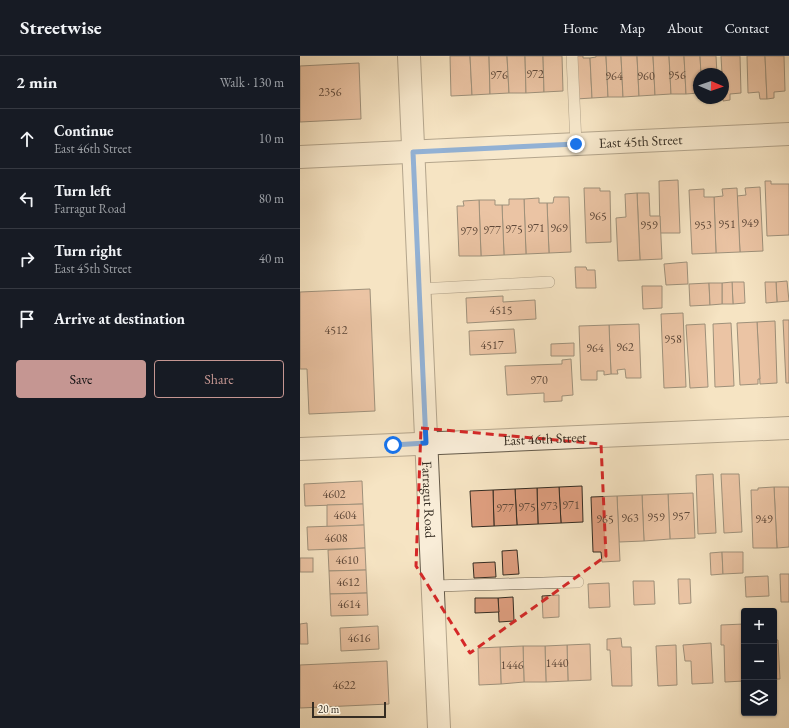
<!DOCTYPE html>
<html lang="en">
<head>
<meta charset="utf-8">
<style>
  :root { --surface:#171b24; --page:#20242c; --text:#f1f3f6; --muted:#9ea1a6; --line:#363941; --accent:#c59692 }
  body { margin:0; font-family:"EB Garamond",serif; background:var(--page); color:var(--text) }
  .controls { position:absolute; right:12px; bottom:12px; display:grid; overflow:hidden; border-radius:4px; box-shadow:0 1px 3px #0004 }
  .controls button { width:36px; height:36px; display:grid; place-items:center; padding:0; border:0; border-bottom:1px solid var(--line); background:var(--surface); color:var(--text); font:20px sans-serif }
  .compass { position:absolute; left:393px; top:12px; width:36px; height:36px; border-radius:50%; background:var(--surface); box-shadow:0 1px 3px #0004; rotate:92deg }
  .scale { position:absolute; left:12px; bottom:10px; width:74px; box-sizing:border-box; padding-left:4px; border:2px solid #342c22; border-top:0; font-size:11px; line-height:14px; white-space:nowrap; color:#342c22; -webkit-text-stroke:3px #f9edd8; paint-order:stroke }
  .stop { position:absolute; width:12px; height:12px; margin:-9px; border:3px solid #1a73e8; border-radius:50%; background:#fff }
  .stop.end { background:#1a73e8; border-color:#fff; box-shadow:0 1px 4px #0008 }
  .list { margin:0; padding:0; list-style:none }
  h2 { display:flex; justify-content:space-between; align-items:center; height:52px; margin:0; padding:0 16px; font-size:17px }
  h2 small { font-size:13px; font-weight:400; color:var(--muted) }
  .list li { display:grid; grid-template-columns:26px 1fr auto; gap:12px; align-items:center; box-sizing:border-box; height:60px; padding:0 16px; border-top:1px solid var(--line) }
  .list b { display:block; font-size:15px; white-space:nowrap }
  .list p { margin:0; font-size:13px; white-space:nowrap; color:var(--muted) }
  .list em { font-size:13px; font-style:normal; color:var(--muted) }
  .actions { display:flex; gap:8px; padding:12px 16px }
  .actions a { flex:1; padding:9px 0; border:1px solid var(--accent); border-radius:4px; text-align:center; font-size:14px; color:var(--accent) }
  .actions .main { background:var(--accent); color:#111 }
  .icon { flex:none; width:22px; height:22px; fill:none; stroke:currentColor; stroke-width:2; stroke-linecap:round; stroke-linejoin:round }
  .map { position:relative; flex:none; width:489px; height:672px; overflow:hidden }
  header { display:flex; align-items:center; gap:24px; box-sizing:border-box; height:56px; padding:0 20px; background:var(--surface); border-bottom:1px solid var(--line) }
  header strong { font-size:19px }
  nav { display:flex; gap:22px; margin-inline-start:auto; font-size:14px }
  main { display:flex }
  aside { flex:1; background:var(--surface) }
  .map>svg:first-child { display:block }
  .building { fill:#de9e7f; stroke:#342c22 }
  .lines { fill:none; stroke-linecap:round; stroke-linejoin:round }
  .lane-casing { stroke:#645a4a; stroke-width:12 }
  .street-casing { stroke:#645a4a; stroke-width:24 }
  .lane { stroke:#f9edd8; stroke-width:11 }
  .street { stroke:#f9edd8; stroke-width:22 }
  .route { stroke:#1a73e8; stroke-width:5 }
  .marked { fill:none; stroke:#d62828; stroke-width:3; stroke-dasharray:8 5; stroke-linejoin:round }
  .labels { text-anchor:middle; dominant-baseline:central; stroke-width:3; stroke-linejoin:round; paint-order:stroke }
  .number-label { font-size:12px; fill:#5e4839 }
  .street-label { font-size:14px; fill:#342c22; stroke:#f9edd8 }
</style>
</head>
<body>
<header>
<strong>Streetwise</strong>
<nav><a>Home</a><a>Map</a><a>About</a><a>Contact</a></nav>
</header>
<main>
<aside>
<h2>2 min<small>Walk · 130 m</small></h2>
<ul class="list">
<li><svg class="icon" aria-label="ahead" viewBox="0 0 24 24"><path d="M12 20V5M6 11l6-6 6 6"/></svg><div><b>Continue</b><p>East 46th Street</p></div><em>10 m</em></li>
<li><svg class="icon" aria-label="left" viewBox="0 0 24 24"><path d="M17 20v-9H6M10 6l-5 5 5 5"/></svg><div><b>Turn left</b><p>Farragut Road</p></div><em>80 m</em></li>
<li><svg class="icon" aria-label="right" viewBox="0 0 24 24"><path d="M7 20v-9h11M14 6l5 5-5 5"/></svg><div><b>Turn right</b><p>East 45th Street</p></div><em>40 m</em></li>
<li><svg class="icon" aria-label="arrive" viewBox="0 0 24 24"><path d="M6 21V4h12l-3 4 3 4H6"/></svg><div><b>Arrive at destination</b></div></li>
</ul>
<div class="actions"><a class="main">Save</a><a>Share</a></div>
</aside>
<div class="map">
<svg width="489" height="672" viewBox="0 0 489 672">
  <rect width="100%" height="100%" fill="#f6e4c3"/>
  <filter id="stains"><feTurbulence type="fractalNoise" baseFrequency=".005" numOctaves="4"/><feColorMatrix values="0 0 0 0 .2 0 0 0 0 .09 0 0 0 0 .02 0 0 0 .5 -.17"/></filter>
  <radialGradient id="worn" r=".72"><stop offset=".6" stop-color="#630" stop-opacity="0"/><stop offset="1" stop-color="#630" stop-opacity=".3"/></radialGradient>
  <g class="building">
    <polygon points="150,0 170,0 172,39 151,40"/>
    <polygon points="170,0 189,0 190,38 172,39"/>
    <polygon points="189,0 207,0 209,37 190,38"/>
    <polygon points="207,0 225,0 226,37 209,37"/>
    <polygon points="225,0 243,0 244,36 226,37"/>
    <polygon points="243,0 262,0 263,35 244,36"/>
    <polygon points="274,0 283,0 283,2 290,2 292,42 276,43"/>
    <polygon points="296,0 306,0 308,41 292,42 290,2 296,1"/>
    <polygon points="306,0 321,0 323,41 308,41"/>
    <polygon points="321,0 337,0 339,40 323,41"/>
    <polygon points="337,0 353,0 355,39 339,40"/>
    <polygon points="353,0 369,0 371,38 355,39"/>
    <polygon points="369,0 384,0 386,38 371,38"/>
    <polygon points="384,0 400,0 401,18 399,18 399,37 386,38"/>
    <polygon points="400,0 416,0 417,18 401,18"/>
    <polygon points="421,0 440,0 441,37 430,38 430,44 423,45 423,18 422,18"/>
    <polygon points="447,0 465,0 467,43 460,43 459,36 448,37"/>
    <polygon points="465,0 484,0 485,35 474,36 474,42 467,43"/>
    <polygon points="59,7 61,63 0,66 0,10"/>
    <polygon points="378,124 380,177 360,177 359,125"/>
    <polygon points="465,125 471,125 471,128 489,128 489,179 467,180"/>
    <polygon points="460,131 463,195 440,196 437,140 446,139 445,132"/>
    <polygon points="284,132 300,132 300,135 310,135 311,186 286,187"/>
    <polygon points="437,132 440,196 416,197 414,141 423,140 422,133"/>
    <polygon points="404,133 404,141 414,141 416,197 392,198 389,134"/>
    <polygon points="337,137 349,137 350,160 360,160 362,203 340,204"/>
    <polygon points="337,137 340,204 318,205 316,162 326,161 325,138"/>
    <polygon points="254,141 269,141 271,196 249,197 247,147 253,147"/>
    <polygon points="239,142 239,147 247,147 249,197 226,198 224,143"/>
    <polygon points="209,143 224,143 226,198 204,199 202,149 209,149"/>
    <polygon points="179,144 195,144 195,149 202,149 204,199 181,200"/>
    <polygon points="179,144 181,200 159,200 157,150 164,150 163,145"/>
    <polygon points="387,206 388,228 366,229 364,208"/>
    <polygon points="275,211 286,211 287,214 295,214 296,232 276,232"/>
    <polygon points="487,225 489,245 477,246 476,226"/>
    <polygon points="432,226 444,226 445,247 433,248"/>
    <polygon points="432,226 433,248 422,248 422,227"/>
    <polygon points="465,226 476,226 477,246 466,247"/>
    <polygon points="409,227 410,249 390,250 389,228"/>
    <polygon points="409,227 422,227 422,248 410,249"/>
    <polygon points="342,230 362,230 362,252 343,253"/>
    <polygon points="70,233 75,355 9,358 7,313 0,313 0,236"/>
    <polygon points="203,240 203,246 235,244 236,263 167,267 166,242"/>
    <polygon points="383,257 386,331 364,332 361,258"/>
    <polygon points="483,264 489,264 489,327 486,327"/>
    <polygon points="475,265 477,327 460,328 457,266"/>
    <polygon points="457,266 460,323 458,323 458,328 440,329 437,267"/>
    <polygon points="431,267 434,330 415,331 413,268"/>
    <polygon points="339,268 341,322 326,322 325,313 317,314 318,318 311,318 309,269"/>
    <polygon points="405,268 408,331 390,332 386,269"/>
    <polygon points="309,269 311,318 304,319 304,315 297,315 297,324 281,324 279,270"/>
    <polygon points="214,273 216,297 170,299 169,275"/>
    <polygon points="274,287 274,300 251,300 251,288"/>
    <polygon points="271,303 273,339 262,340 262,345 244,346 244,337 207,339 205,310 262,308 262,304"/>
    <polygon points="413,418 416,477 398,478 396,419"/>
    <polygon points="421,418 439,418 442,476 424,477"/>
    <polygon points="62,425 63,448 5,450 4,428"/>
    <polygon points="282,430 283,466 261,467 259,431"/>
    <polygon points="259,431 261,467 238,468 237,432"/>
    <polygon points="474,431 489,431 489,491 477,492"/>
    <polygon points="474,431 477,492 453,492 451,434 458,434 458,432"/>
    <polygon points="237,432 238,468 217,469 215,433"/>
    <polygon points="215,433 217,469 194,470 193,434"/>
    <polygon points="193,434 194,470 172,471 170,435"/>
    <polygon points="393,437 395,482 370,483 368,438"/>
    <polygon points="368,438 370,483 344,485 342,439"/>
    <polygon points="342,439 344,485 319,486 317,440"/>
    <polygon points="317,440 320,505 302,506 301,496 293,496 291,441"/>
    <polygon points="63,448 64,469 27,471 27,449"/>
    <polygon points="64,469 65,492 8,494 7,471"/>
    <polygon points="65,492 66,514 29,515 28,494"/>
    <polygon points="217,494 219,518 203,519 202,495"/>
    <polygon points="422,496 423,518 411,519 410,497"/>
    <polygon points="422,496 443,496 443,517 423,518"/>
    <rect x="0" y="502" width="13" height="14"/>
    <polygon points="195,506 196,521 174,522 173,507"/>
    <polygon points="66,514 67,537 30,538 29,515"/>
    <polygon points="480,518 489,518 489,546 481,546"/>
    <polygon points="468,520 469,540 446,541 445,521"/>
    <polygon points="378,523 390,523 391,547 379,548"/>
    <polygon points="333,525 354,525 355,548 334,549"/>
    <polygon points="309,527 310,551 289,552 288,528"/>
    <polygon points="67,537 68,559 31,560 30,538"/>
    <polygon points="259,539 259,561 243,562 242,540"/>
    <polygon points="213,541 214,565 199,566 198,542"/>
    <polygon points="175,542 198,542 199,556 175,557"/>
    <polygon points="7,567 8,588 0,588 0,568"/>
    <polygon points="444,568 444,625 425,626 424,589 421,589 421,569"/>
    <polygon points="78,570 79,593 41,595 40,572"/>
    <polygon points="321,582 322,591 331,591 332,630 312,630 310,594 307,594 307,583"/>
    <polygon points="474,584 478,584 480,623 474,623"/>
    <polygon points="411,587 413,627 392,628 391,605 385,605 383,589"/>
    <polygon points="290,588 291,624 268,625 267,589"/>
    <polygon points="267,589 268,625 246,626 245,590"/>
    <polygon points="376,589 377,629 358,630 356,590"/>
    <polygon points="223,590 245,590 246,626 224,626"/>
    <polygon points="223,590 224,626 201,628 200,591"/>
    <polygon points="200,591 201,628 179,629 178,592"/>
    <polygon points="87,605 89,648 0,652 0,609"/>
  </g>
  <g class="lines">
    <g class="lane-casing">
      <g id="lane">
        <polyline points="272,0 276,88"/>
        <polyline points="120,233 249,226"/>
        <polyline points="133,530 278,526"/>
      </g>
    </g>
    <g class="street-casing">
      <g id="street">
        <path id="s1" d="M109 0 139 672"/>
        <path id="s2" d="M0 101 489 78"/>
        <path id="s3" d="M0 393 489 372"/>
      </g>
    </g>
    <use href="#lane" class="lane"/>
    <use href="#street" class="street"/>
  </g>
  <g class="lines">
    <polyline class="route" points="93,389 126,387 113,96 276,88"/>
  </g>
  <path d="M0 0H489V672H0ZM121 372 301 388 306 500 170 597 116 510Z" fill="#f6e4c3" fill-opacity=".55" fill-rule="evenodd"/>
  <path class="marked" d="M121 372 301 388 306 500 170 597 116 510Z"/>
  <g class="labels">
    <g class="number-label">
      <text x="235" y="18">972</text>
      <text x="199" y="19">976</text>
      <text x="377" y="19">956</text>
      <text x="314" y="20">964</text>
      <text x="346" y="20">960</text>
      <text x="30" y="36">2356</text>
      <text x="298" y="160">965</text>
      <text x="450" y="167">949</text>
      <text x="427" y="168">951</text>
      <text x="349" y="169">959</text>
      <text x="403" y="169">953</text>
      <text x="236" y="172">971</text>
      <text x="259" y="172">969</text>
      <text x="214" y="173">975</text>
      <text x="192" y="174">977</text>
      <text x="169" y="175">979</text>
      <text x="201" y="254">4515</text>
      <text x="36" y="274">4512</text>
      <text x="373" y="283">958</text>
      <text x="192" y="289">4517</text>
      <text x="325" y="291">962</text>
      <text x="295" y="292">964</text>
      <text x="239" y="324">970</text>
      <text x="34" y="438">4602</text>
      <text x="271" y="449">971</text>
      <text x="249" y="450">973</text>
      <text x="227" y="451">975</text>
      <text x="205" y="452">977</text>
      <text x="45" y="459">4604</text>
      <text x="381" y="460">957</text>
      <text x="356" y="461">959</text>
      <text x="330" y="462">963</text>
      <text x="305" y="463">965</text>
      <text x="464" y="463">949</text>
      <text x="36" y="482">4608</text>
      <text x="47" y="504">4610</text>
      <text x="48" y="526">4612</text>
      <text x="49" y="548">4614</text>
      <text x="59" y="582">4616</text>
      <text x="257" y="607">1440</text>
      <text x="212" y="609">1446</text>
      <text x="44" y="629">4622</text>
    </g>
    <g class="street-label">
      <text stroke="none"><textPath href="#s2" startOffset="341">East 45th Street</textPath></text>
      <text stroke="none"><textPath href="#s3" startOffset="245">East 46th Street</textPath></text>
      <text stroke="none"><textPath href="#s1" startOffset="444">Farragut Road</textPath></text>
    </g>
  </g>
  <rect width="100%" height="100%" filter="url(#stains)"/>
  <rect width="100%" height="100%" fill="url(#worn)"/>
</svg>
<div class="controls">
<button>+</button>
<button>−</button>
<button><svg class="icon" aria-label="layers" viewBox="0 0 24 24"><path d="M12 4l9 5-9 5-9-5zM3 14l9 5 9-5"/></svg></button>
</div>
<svg class="compass" viewBox="-18 -18 36 36"><path d="M0-13l5 13h-10z" fill="#e53935"/><path d="M0 13l5-13h-10z" fill="#9ea1a6"/></svg>
<div class="scale">20 m</div>
<div class="stop" style="left:93px;top:389px"></div>
<div class="stop end" style="left:276px;top:88px"></div>
</div>
</main>
</body>
</html>
